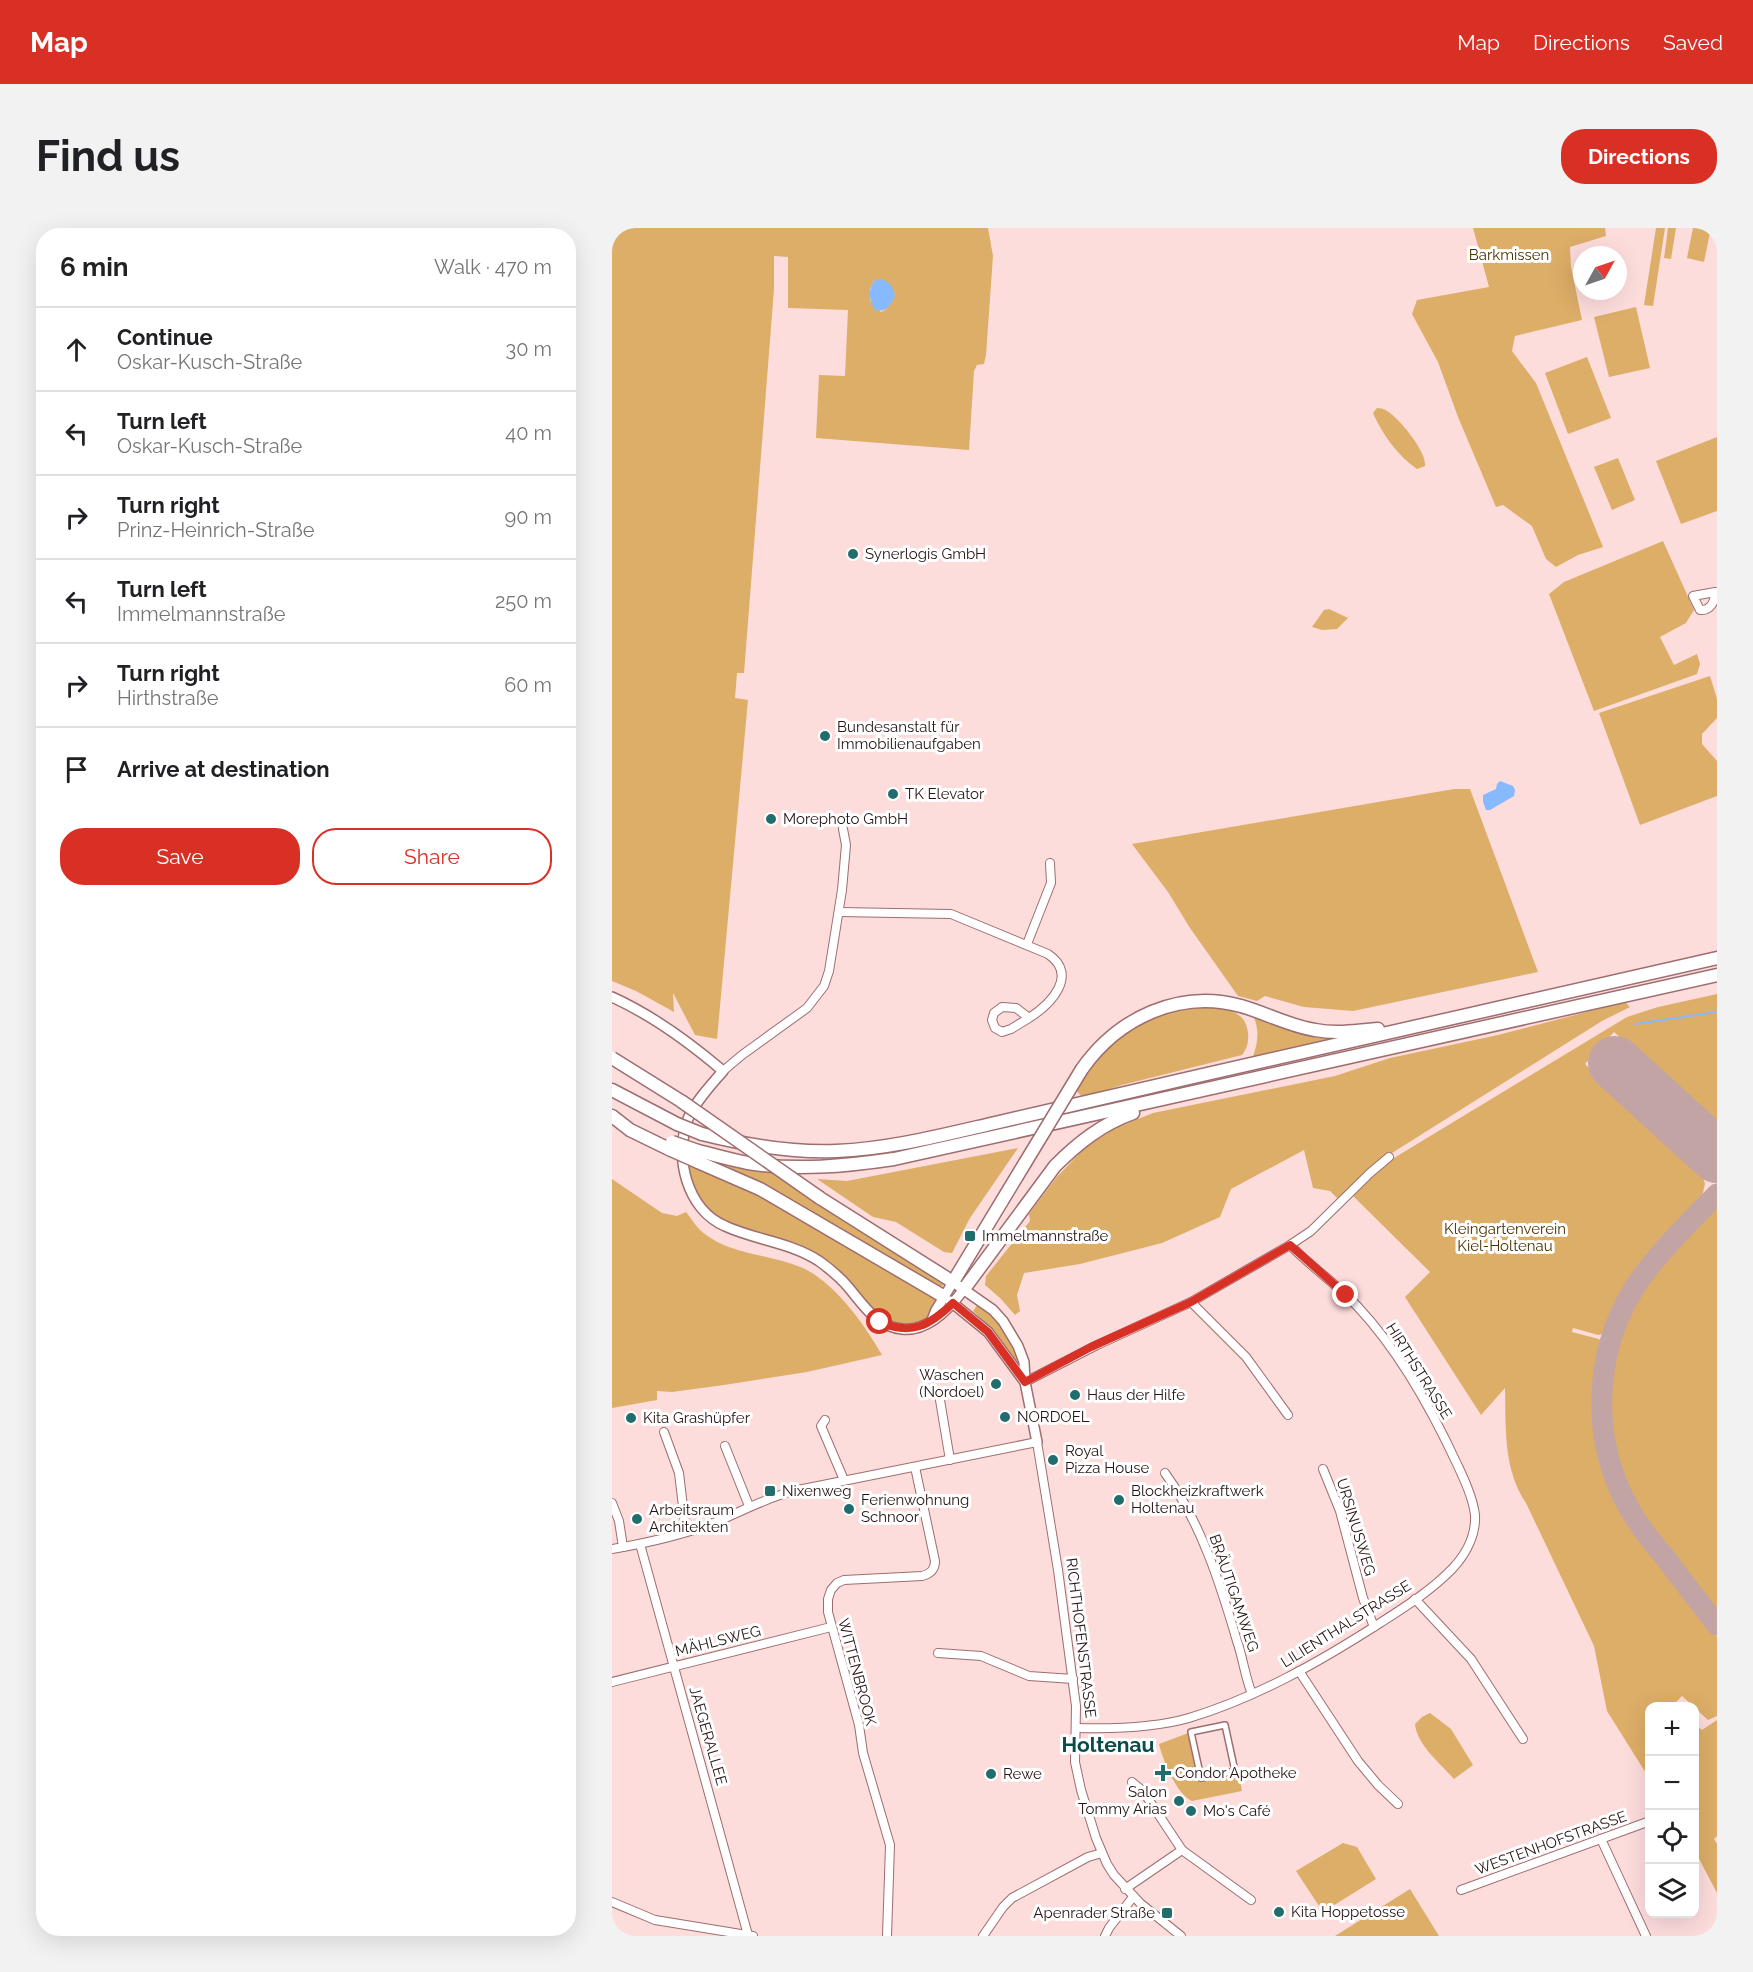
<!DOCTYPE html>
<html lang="en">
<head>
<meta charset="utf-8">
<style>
  :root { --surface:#fff; --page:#f2f2f2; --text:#202124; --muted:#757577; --line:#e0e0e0; --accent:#d93025 }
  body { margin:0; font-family:Raleway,sans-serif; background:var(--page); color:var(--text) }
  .controls { position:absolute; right:18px; bottom:18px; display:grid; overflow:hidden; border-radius:12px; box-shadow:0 6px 24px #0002 }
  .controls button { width:54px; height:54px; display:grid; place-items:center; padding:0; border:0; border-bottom:2px solid var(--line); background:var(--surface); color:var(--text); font:30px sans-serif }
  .compass { position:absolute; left:961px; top:18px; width:54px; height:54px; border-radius:50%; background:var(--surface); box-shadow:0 6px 24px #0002; rotate:50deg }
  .stop { position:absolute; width:18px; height:18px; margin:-14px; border:4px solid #d93025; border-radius:50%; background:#fff }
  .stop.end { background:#d93025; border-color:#fff; box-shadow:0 2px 6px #0008 }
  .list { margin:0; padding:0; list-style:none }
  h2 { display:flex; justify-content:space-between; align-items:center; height:78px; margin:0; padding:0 24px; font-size:26px }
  h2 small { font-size:20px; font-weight:400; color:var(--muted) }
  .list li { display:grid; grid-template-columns:39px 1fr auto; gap:18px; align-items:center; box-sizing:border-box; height:84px; padding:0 24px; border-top:2px solid var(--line) }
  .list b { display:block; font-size:22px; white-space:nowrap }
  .list p { margin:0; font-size:20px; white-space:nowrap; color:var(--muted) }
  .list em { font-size:20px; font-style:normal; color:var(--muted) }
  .actions { display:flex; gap:12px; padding:18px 24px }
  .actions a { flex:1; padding:14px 0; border:2px solid var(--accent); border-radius:24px; text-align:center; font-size:21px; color:var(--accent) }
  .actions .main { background:var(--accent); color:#fff }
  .icon { flex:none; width:33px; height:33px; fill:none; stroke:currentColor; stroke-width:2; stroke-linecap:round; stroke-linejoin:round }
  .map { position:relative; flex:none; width:1105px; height:1708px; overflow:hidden; border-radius:24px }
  header { display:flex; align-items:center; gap:36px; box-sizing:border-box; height:84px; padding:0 30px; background:var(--accent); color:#fff }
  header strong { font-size:28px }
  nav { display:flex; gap:33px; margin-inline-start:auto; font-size:21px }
  .intro { display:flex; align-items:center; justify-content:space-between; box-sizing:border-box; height:144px; padding:0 36px }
  h1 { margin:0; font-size:42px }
  .button { padding:15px 27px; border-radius:24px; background:var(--accent); color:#fff; font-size:21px; font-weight:700 }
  main { display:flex; gap:36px; padding:0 36px }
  aside { flex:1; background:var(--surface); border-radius:24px; box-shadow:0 6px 24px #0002 }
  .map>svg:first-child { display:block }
  .green { fill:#ddae68; fill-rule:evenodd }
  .water { fill:#87b9fe }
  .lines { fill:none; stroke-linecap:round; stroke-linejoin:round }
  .stream { stroke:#87b9fe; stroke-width:2 }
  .taxiway { stroke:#c2a4a4; stroke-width:21 }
  .runway { stroke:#c2a4a4; stroke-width:54 }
  .pedestrian-casing { stroke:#9e6d6f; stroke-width:8 }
  .minor-casing { stroke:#9e6d6f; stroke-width:10 }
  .tertiary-casing { stroke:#9e6d6f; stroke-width:12 }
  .trunk-casing { stroke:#9e6d6f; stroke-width:15 }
  .pedestrian { stroke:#fff; stroke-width:5 }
  .minor { stroke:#fff; stroke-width:8 }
  .tertiary { stroke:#fff; stroke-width:9 }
  .trunk { stroke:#fff; stroke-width:12 }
  .trunk-bridge-casing { stroke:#9e6d6f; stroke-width:15; stroke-linecap:butt }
  .trunk-bridge { stroke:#fff; stroke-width:12 }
  .route { stroke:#d93025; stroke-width:8 }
  .poi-dot { fill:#216d6e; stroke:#fff; stroke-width:2 }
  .labels { text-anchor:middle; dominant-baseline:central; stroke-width:6; stroke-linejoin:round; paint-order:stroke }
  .park-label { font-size:15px; fill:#4c3203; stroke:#fff }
  .poi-label { font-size:15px; fill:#271415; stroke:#fff; text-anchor:start }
  .street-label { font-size:15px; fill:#271415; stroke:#fff }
  .district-label { font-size:21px; font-weight:bold; fill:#0a4b4c; stroke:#fff }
</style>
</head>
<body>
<header>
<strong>Map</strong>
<nav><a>Map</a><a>Directions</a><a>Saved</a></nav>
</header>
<div class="intro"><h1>Find us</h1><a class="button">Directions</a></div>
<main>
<aside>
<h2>6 min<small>Walk · 470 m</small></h2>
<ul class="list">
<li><svg class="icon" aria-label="ahead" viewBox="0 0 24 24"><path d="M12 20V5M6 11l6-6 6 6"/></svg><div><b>Continue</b><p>Oskar-Kusch-Straße</p></div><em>30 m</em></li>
<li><svg class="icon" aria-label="left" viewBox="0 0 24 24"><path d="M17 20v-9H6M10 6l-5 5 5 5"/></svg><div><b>Turn left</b><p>Oskar-Kusch-Straße</p></div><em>40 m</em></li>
<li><svg class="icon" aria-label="right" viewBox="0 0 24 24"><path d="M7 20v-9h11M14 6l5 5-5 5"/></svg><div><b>Turn right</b><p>Prinz-Heinrich-Straße</p></div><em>90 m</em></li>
<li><svg class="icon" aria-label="left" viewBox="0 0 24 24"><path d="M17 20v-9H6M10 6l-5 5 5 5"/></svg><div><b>Turn left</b><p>Immelmannstraße</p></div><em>250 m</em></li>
<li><svg class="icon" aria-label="right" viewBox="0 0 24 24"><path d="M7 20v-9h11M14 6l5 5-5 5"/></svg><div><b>Turn right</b><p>Hirthstraße</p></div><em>60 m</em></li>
<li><svg class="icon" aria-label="arrive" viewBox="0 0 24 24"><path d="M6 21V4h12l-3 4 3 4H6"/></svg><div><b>Arrive at destination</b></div></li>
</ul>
<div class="actions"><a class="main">Save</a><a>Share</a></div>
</aside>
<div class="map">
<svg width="1105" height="1708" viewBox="0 0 1105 1708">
  <rect width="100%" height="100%" fill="#fddcdc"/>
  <g class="green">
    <path d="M0 0H376L381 28 374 127 372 136 365 137 362 143 357 222 204 210 207 147 233 148 236 82 176 80V29L162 28V61L132 445H125L123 470 136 472 105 811 83 807 61 765 62 784 24 763 0 753ZM262 53 279 75 273 82 269 84 258 72V61Z"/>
    <polygon points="861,0 993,0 994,8 958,19 959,39 970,92 903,108 900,123 924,155 991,319 966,327 944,339 934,331 920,298 891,277 884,279 846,189 826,134 800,86 805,72 877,59"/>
    <polygon points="1044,0 1053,0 1041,78 1032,77"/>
    <polygon points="1056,0 1064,0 1059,31 1052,30"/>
    <polygon points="1081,0 1099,0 1092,34 1075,30"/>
    <polygon points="1024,79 1038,140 997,149 982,89"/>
    <polygon points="975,129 999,190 956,206 933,145"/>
    <path d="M765 180C768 180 773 181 775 183 787 190 815 224 813 238L805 241C786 228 770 206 761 185Z"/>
    <polygon points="1105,209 1105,283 1069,296 1044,233"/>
    <polygon points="1006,230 1023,272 1000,282 982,239"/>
    <polygon points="1051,313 1082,382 1074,395 1048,409 1062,437 1085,426 1088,436 1085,446 982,483 937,366 952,354"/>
    <polygon points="717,381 736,390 725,401 710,402 700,399 712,382"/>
    <polygon points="1098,448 1105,471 1105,490 1090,506 1090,516 1105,533 1105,568 1028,597 987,485"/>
    <polygon points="842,561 858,561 926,744 741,783 692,779 653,768 645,773 626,768 578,700 556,664 520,616"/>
    <path d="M1105 766V898L1002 804 973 836 1090 944 1093 956 1089 973 1027 1040 1006 1075 993 1106 986 1107 961 1100 960 1104 987 1111 990 1115 981 1172 986 1212 992 1240 1015 1292 1105 1409V1488L1096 1492 1070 1468 1060 1478H1038L1037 1550 995 1483 982 1418 914 1275C891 1241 894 1200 893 1160L869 1187 793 1069 818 1044 741 968 777 933 1015 789 1046 779Z"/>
    <polygon points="1013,774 1018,779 990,793 772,930 727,972 718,963 701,960 692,922 619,961 608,989 550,1015 468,1036 412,1045 405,1067 408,1083 403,1087 389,1071 373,1057 374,1048 418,993 417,986 444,950 475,917 503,900 541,885 723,848 778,830 886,807"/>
    <path d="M588 779C610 781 633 779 636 805 637 814 635 821 630 827L510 857 475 868H469L465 863 466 858 494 817 533 792 565 780Z"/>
    <path d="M641 787 743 807 640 831C646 815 648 803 641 787Z"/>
    <polygon points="406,920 358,990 340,1025 332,1024 284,994 261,989 205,951 235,953"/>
    <polygon points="103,932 154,940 204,975 206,974 332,1055 331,1058 325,1059 181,972"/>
    <polygon points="70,933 119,947 331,1068 313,1097 278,1098 199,1028 109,997 84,973"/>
    <path d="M0 951 50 985 65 988 74 984C79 990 83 997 88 1002 117 1028 157 1025 191 1040 223 1055 253 1097 270 1127L195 1144 112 1157 60 1164 45 1163V1172L0 1180Z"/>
    <path d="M1105 981V1383C1081 1353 1052 1321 1031 1289 989 1224 986 1138 1025 1071 1044 1039 1071 1013 1096 986Z"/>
    <path d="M366 1076C385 1091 399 1108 406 1131L404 1133 380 1101 361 1083Z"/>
    <path d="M818 1485 839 1501 861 1537 842 1551C828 1535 805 1517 803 1496L810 1489Z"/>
    <polygon points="1105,1492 1105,1608 1102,1611 1105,1616 1105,1665 1083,1623 1083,1496 1090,1502"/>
    <path d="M579 1504 589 1550 626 1542 630 1563 580 1573C564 1566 551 1532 547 1516Z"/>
    <polygon points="731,1615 745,1619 764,1651 711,1684 684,1643"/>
    <polygon points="798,1661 827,1708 723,1708"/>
  </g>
  <g class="water">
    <path d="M269 51C278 54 281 59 283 68 278 78 274 86 262 81 257 70 256 63 262 53Z"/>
    <polygon points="888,553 901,558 903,562 902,568 878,582 874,582 871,574 871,567 884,561 885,556"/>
  </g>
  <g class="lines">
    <polyline class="stream" points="1023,796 1105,784"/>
    <path class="taxiway" d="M1105 966C1078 994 1042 1028 1021 1062 981 1128 979 1213 1017 1280 1026 1297 1039 1313 1052 1328 1069 1351 1087 1374 1105 1397"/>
    <polyline class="runway" points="1003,835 1105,928"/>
    <g class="pedestrian-casing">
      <polygon id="pedestrian" points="613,1497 623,1543 589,1550 579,1504"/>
    </g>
    <g class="minor-casing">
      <g id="minor">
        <path d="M1103 364C1103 373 1099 383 1088 382L1081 368Z"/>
        <path d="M227 684 339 686 436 726C467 747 439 776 417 790L404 780 390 779 382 785 380 792 383 800 390 804 399 801 417 790"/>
        <polyline points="415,716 439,655 438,635"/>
        <polyline points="111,843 130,827 195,780 212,758 217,743 230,662 234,617 231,601"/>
        <polyline points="579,1074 634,1129 676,1187"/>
        <polyline points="413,1154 485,1117 579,1074 678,1017 699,1003 758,945 777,929"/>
        <polyline points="327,1166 338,1232"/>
        <polyline points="213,1192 209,1198 232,1252"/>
        <polyline points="52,1204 67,1245 74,1304"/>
        <polyline points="113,1218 137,1278"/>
        <polyline points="711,1241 728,1283 751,1370 762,1399"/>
        <path d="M553 1245C589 1295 608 1355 625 1413 631 1430 633 1449 640 1466"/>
        <polyline points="0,1275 7,1293 11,1319"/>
        <polyline points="28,1316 136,1707"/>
        <path d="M0 1321C35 1315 71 1307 104 1294 130 1283 154 1270 181 1263L425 1214 446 1342 464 1478 463 1534 469 1562 484 1610 495 1636 502 1647 528 1675 569 1708"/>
        <polyline points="803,1371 859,1431 911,1511"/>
        <polyline points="326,1425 369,1428 417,1448 461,1451"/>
        <polyline points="687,1443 746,1533 766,1557 786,1576"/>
        <polyline points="0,1454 219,1399"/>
        <path d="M465 1500C502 1501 542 1500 577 1490 646 1469 709 1433 768 1395 793 1379 820 1362 841 1340 854 1326 864 1307 863 1287 861 1270 852 1251 845 1236 819 1180 788 1124 746 1079 725 1056 699 1039 678 1017"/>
        <polyline points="520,1554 531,1563 570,1622 639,1672"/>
        <polyline points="989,1611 1034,1708"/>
        <polyline points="513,1661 570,1622"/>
        <polyline points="849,1662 1038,1593"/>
        <polyline points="0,1674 43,1692 141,1708"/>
        <path d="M275 1708 278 1617 251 1525 247 1497 216 1384V1371L219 1362 225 1355 232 1352 310 1348C318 1346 323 1342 323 1333L303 1239"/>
        <polyline points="371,1708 391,1679 400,1670 476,1629 490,1625"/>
        <polyline points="493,1708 497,1700 521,1669"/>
      </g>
    </g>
    <g class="tertiary-casing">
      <g id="tertiary">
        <path d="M0 769C40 787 77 814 111 843 100 856 82 875 76 891 62 928 74 981 113 998 143 1012 178 1014 207 1033 218 1041 228 1049 237 1060 252 1078 264 1098 290 1101 316 1104 338 1080 352 1061"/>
        <polyline points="338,1073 376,1104 413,1154"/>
        <polyline points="320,1092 324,1082 341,1054 381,1082 391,1093 406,1118 412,1134 413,1154 425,1214"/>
      </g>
    </g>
    <g class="trunk-casing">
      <g id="trunk">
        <path d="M470 841C506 790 567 761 629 778 654 785 677 798 703 802 724 806 745 803 766 801"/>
        <polyline points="0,862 65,896"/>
        <polyline points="0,888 18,902 59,922"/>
        <path d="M90 906C134 917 178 925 224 923 277 921 331 907 383 895 451 879 518 864 586 848 759 809 932 769 1105 730"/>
        <path d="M86 923C103 927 119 932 136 935 184 943 234 938 282 931L1105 747"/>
        <polyline points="86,934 148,961 331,1068"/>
        <polyline points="208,970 341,1054 413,935"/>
        <path d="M352 1061 443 938C466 915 490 896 521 885"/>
      </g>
    </g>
    <use href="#pedestrian" class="pedestrian"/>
    <use href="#minor" class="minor"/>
    <use href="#tertiary" class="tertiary"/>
    <use href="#trunk" class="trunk"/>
    <g class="trunk-bridge-casing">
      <g id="trunk-bridge">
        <polyline points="0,830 69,873 208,970"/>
        <polyline points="65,896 90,906"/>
        <polyline points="60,914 86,923"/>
        <polyline points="59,922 86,934"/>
        <polyline points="413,935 470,841"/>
      </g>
    </g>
    <use href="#trunk-bridge" class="trunk-bridge"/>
  </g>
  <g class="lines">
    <path class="route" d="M268 1094C300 1108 318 1097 341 1075L376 1104 413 1154 479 1119 579 1074 678 1017 734 1067"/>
  </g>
  <g class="poi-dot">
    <circle cx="241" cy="326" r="6"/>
    <circle cx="213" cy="508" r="6"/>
    <circle cx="281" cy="566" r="6"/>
    <circle cx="159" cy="591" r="6"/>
    <rect x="352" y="1002" width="12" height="12" rx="3"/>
    <circle cx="384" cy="1156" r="6"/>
    <circle cx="463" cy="1167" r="6"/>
    <circle cx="393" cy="1189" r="6"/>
    <circle cx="19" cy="1190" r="6"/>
    <circle cx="441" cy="1232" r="6"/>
    <rect x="152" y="1257" width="12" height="12" rx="3"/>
    <circle cx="507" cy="1272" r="6"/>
    <circle cx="237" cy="1281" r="6"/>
    <circle cx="25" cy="1291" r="6"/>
    <path d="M548 1536h6v6h6v6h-6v6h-6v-6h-6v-6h6z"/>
    <circle cx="379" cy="1546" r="6"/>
    <circle cx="567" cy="1573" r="6"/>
    <circle cx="579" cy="1583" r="6"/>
    <circle cx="667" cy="1684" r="6"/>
    <rect x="549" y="1679" width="12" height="12" rx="3"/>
  </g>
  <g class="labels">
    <g class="park-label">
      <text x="897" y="27">Barkmissen</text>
      <text x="893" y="1001">Kleingartenverein<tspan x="893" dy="17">Kiel-Holtenau</tspan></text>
    </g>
    <g class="poi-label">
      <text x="253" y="326">Synerlogis GmbH</text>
      <text x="225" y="499">Bundesanstalt für<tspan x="225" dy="17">Immobilienaufgaben</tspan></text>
      <text x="293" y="566">TK Elevator</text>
      <text x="171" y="591">Morephoto GmbH</text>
      <text x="370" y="1008">Immelmannstraße</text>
      <text x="372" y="1147" text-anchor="end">Waschen<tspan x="372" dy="17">(Nordoel)</tspan></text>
      <text x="475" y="1167">Haus der Hilfe</text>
      <text x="405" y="1189">NORDOEL</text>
      <text x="31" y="1190">Kita Grashüpfer</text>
      <text x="453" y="1223">Royal<tspan x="453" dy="17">Pizza House</tspan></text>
      <text x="170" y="1263">Nixenweg</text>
      <text x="519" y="1263">Blockheizkraftwerk<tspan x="519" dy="17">Holtenau</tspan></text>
      <text x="249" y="1272">Ferienwohnung<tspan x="249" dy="17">Schnoor</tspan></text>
      <text x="37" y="1282">Arbeitsraum<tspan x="37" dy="17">Architekten</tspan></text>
      <text x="563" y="1545">Condor Apotheke</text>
      <text x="391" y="1546">Rewe</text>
      <text x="555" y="1564" text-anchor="end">Salon<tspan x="555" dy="17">Tommy Arias</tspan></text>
      <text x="591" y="1583">Mo's Café</text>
      <text x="679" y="1684">Kita Hoppetosse</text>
      <text x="543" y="1685" text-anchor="end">Apenrader Straße</text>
    </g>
    <g class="street-label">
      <text transform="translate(807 1143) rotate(58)">HIRTHSTRASSE</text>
      <text transform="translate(744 1299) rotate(73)">URSINUSWEG</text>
      <text transform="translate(622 1365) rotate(71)">BRÄUTIGAMWEG</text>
      <text transform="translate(734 1396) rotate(-32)">LILIENTHALSTRASSE</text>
      <text transform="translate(469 1410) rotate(83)">RICHTHOFENSTRASSE</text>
      <text transform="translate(106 1413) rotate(-14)">MÄHLSWEG</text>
      <text transform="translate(245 1444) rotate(75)">WITTENBROOK</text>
      <text transform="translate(96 1508) rotate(74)">JAEGERALLEE</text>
      <text transform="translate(939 1615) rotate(-20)">WESTENHOFSTRASSE</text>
    </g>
    <g class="district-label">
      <text x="496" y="1516">Holtenau</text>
    </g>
  </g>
</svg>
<div class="controls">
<button>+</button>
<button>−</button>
<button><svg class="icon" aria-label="locate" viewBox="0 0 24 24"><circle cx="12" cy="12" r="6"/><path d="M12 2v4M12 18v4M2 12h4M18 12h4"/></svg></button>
<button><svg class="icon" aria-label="layers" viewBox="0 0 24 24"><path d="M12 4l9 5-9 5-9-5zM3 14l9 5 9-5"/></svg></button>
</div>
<svg class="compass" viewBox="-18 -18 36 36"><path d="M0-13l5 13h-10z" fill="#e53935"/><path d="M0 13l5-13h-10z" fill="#757577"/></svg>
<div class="stop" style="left:268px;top:1094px"></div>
<div class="stop end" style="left:734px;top:1067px"></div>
</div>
</main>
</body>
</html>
